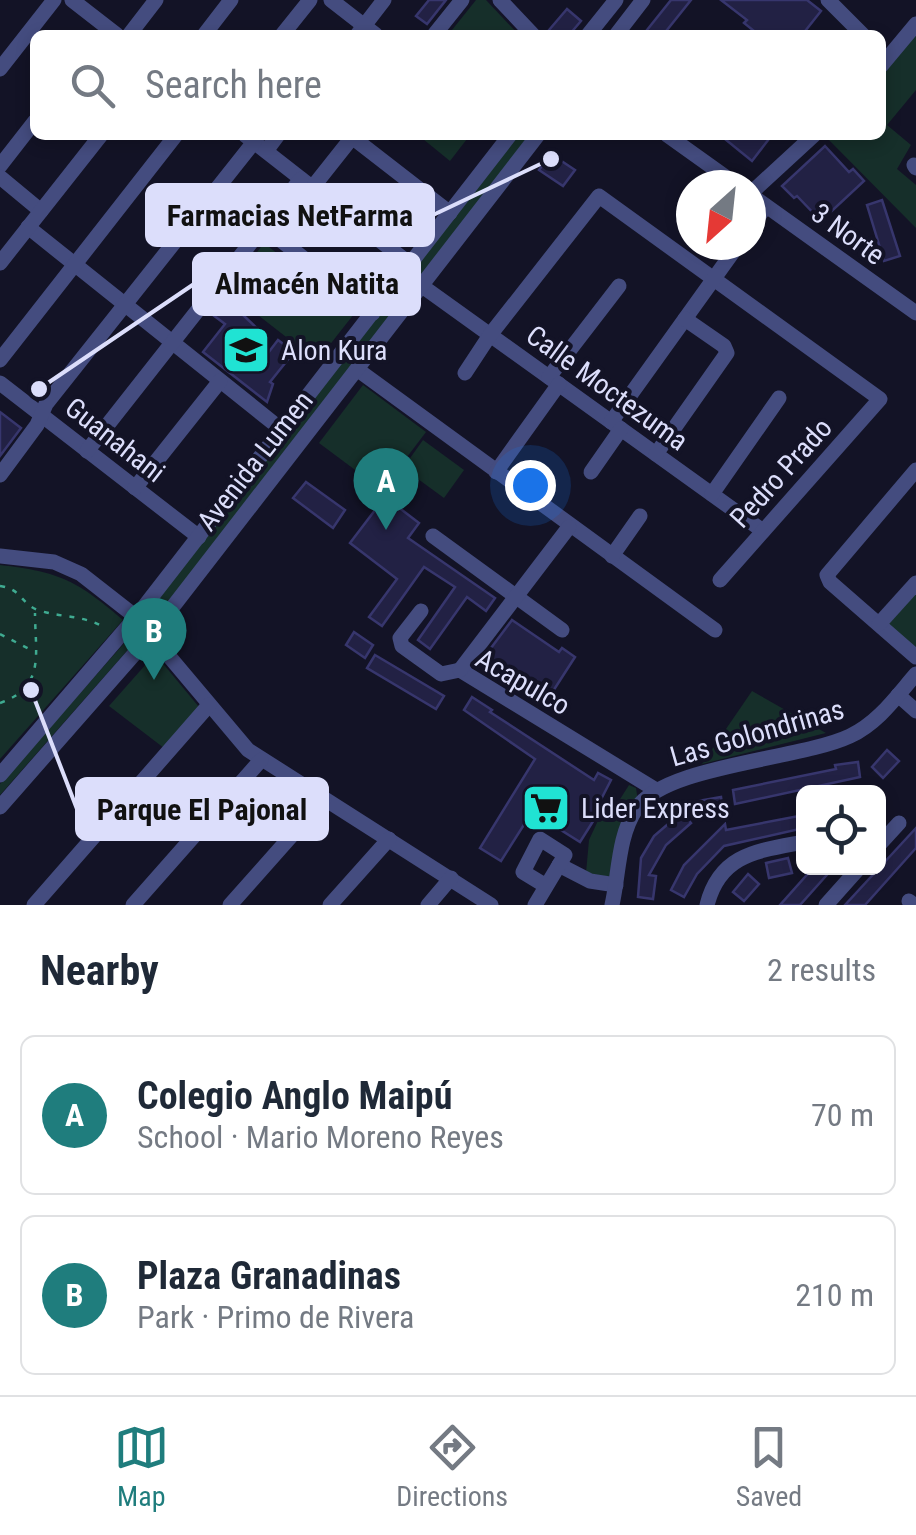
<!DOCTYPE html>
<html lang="en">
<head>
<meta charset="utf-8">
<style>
  :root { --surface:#fff; --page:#f2f2f3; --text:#1f2937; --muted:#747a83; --line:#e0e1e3; --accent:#1f7d7d }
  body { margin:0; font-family:"Roboto Condensed",sans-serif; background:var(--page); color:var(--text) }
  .controls { position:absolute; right:30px; bottom:30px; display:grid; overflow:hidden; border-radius:15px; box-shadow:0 5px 15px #0003 }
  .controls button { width:90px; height:90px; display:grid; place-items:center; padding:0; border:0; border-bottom:2px solid var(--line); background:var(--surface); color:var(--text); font:50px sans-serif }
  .compass { position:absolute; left:676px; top:170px; width:90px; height:90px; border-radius:50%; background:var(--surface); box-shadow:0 5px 15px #0003; rotate:207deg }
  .you { position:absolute; left:530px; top:485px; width:35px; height:35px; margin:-25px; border:8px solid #fff; border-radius:50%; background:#1a73e8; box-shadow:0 0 0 15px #1a73e833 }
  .badge { display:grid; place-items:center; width:65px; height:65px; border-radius:50%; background:var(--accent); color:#fff; font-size:32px; font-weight:700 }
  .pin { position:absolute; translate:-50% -82px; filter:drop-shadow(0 2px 5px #0008) }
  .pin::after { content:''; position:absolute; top:52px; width:35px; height:30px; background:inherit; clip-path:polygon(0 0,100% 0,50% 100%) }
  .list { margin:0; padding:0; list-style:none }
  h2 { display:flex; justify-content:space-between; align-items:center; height:130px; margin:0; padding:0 40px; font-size:42px }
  h2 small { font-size:32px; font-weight:400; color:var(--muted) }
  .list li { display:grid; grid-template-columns:65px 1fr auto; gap:30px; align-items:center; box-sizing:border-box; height:160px; margin:0 20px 20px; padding:0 20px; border:2px solid var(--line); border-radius:15px }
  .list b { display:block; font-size:38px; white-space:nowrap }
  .list p { margin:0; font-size:32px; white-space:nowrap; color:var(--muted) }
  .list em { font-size:32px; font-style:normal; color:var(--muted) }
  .icon { flex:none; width:55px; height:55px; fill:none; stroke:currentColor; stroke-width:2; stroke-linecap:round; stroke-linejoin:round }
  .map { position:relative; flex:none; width:916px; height:905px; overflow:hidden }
  .search { position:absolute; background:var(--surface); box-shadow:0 5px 15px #0003; left:30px; right:30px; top:30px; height:110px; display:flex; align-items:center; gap:25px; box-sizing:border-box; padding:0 35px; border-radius:15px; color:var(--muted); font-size:38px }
  .sheet { height:490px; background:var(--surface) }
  nav { display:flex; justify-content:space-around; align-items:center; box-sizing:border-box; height:140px; border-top:2px solid var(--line); background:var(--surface); font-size:28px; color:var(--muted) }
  nav a { display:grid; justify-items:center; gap:5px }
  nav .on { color:var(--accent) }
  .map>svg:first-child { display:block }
  .green { fill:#162f2a }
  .building { fill:#222144; stroke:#37366d; stroke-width:2.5 }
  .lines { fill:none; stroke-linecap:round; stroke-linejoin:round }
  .path { stroke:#3fab91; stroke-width:2.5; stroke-dasharray:5 8; stroke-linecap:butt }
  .minor { stroke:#444c7f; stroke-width:15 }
  .labels { text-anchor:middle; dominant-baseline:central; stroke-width:8; stroke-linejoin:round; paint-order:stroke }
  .street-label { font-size:28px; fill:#dcdefb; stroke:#131326 }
  .poi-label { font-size:28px; fill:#dcdefb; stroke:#131326; text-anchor:start }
  .leader { fill:none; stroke:#dcdefb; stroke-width:4 }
  .callout-dot { fill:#dcdefb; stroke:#131326; stroke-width:4 }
  .callout { fill:#dcdefb; stroke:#dcdefb; stroke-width:4 }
  .callout-label { font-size:30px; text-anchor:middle; font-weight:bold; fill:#111 }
</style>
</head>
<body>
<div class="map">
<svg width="916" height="905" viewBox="0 0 916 905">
  <rect width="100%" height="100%" fill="#131326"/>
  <g class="green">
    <polygon points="476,0 486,0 519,35 448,35"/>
    <polygon points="916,31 916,90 887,125 911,145 897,169 916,185 916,228 828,139 831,135 881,135 881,74"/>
    <polygon points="426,135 470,135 450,161 423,139"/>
    <polygon points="518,135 530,135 161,612 155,613 155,603"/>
    <polygon points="264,243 354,314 317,361 227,291"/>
    <polygon points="363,385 426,432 382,490 319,443"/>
    <polygon points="423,440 464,470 444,498 403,468"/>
    <path d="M0 565C61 572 77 581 123 620L0 759Z"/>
    <polygon points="916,590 916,652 884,623"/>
    <polygon points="139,631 140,636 0,795 0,784 134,632"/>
    <polygon points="155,654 199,707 164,748 109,706"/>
    <polygon points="752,691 826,733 702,764"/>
    <polygon points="629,785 636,788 638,801 610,877 586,873 589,840 602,812 610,815"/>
  </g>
  <g class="building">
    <polygon points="429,0 446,0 427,24 416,16"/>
    <polygon points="671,0 691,0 663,35 643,35"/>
    <polygon points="721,0 807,0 821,11 802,35 759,35 744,23 747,20"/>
    <polygon points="567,9 581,21 569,35 555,35 549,30"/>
    <polygon points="720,135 772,135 752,161"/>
    <polygon points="825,146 849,172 853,169 864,181 821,221 797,196 794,198 782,186"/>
    <polygon points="551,154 575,170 563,186 539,170"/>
    <polygon points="882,200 900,256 884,261 867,205"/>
    <polygon points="226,299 260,331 239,357 255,370 278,340 294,352 270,382 273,384 267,402 203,352 225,324 213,315"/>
    <polygon points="0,412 21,428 0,456"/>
    <polygon points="306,482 345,510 333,528 293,498"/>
    <polygon points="385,497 419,523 408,538 495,598 486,611 467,597 430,649 418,640 455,587 424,567 382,626 369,617 397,579 350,543"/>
    <polygon points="512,620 559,652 562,648 575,657 548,699 496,664 493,668 482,660"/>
    <polygon points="354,632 373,645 365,658 346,645"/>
    <polygon points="375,655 444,696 436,709 367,668"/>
    <polygon points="472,697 492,710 490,712 594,780 598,773 611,780 594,813 597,815 580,842 532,812 501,861 480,848 535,759 464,710"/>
    <polygon points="887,750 899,761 883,778 872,767"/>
    <polygon points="858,762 860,777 735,804 733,790 836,769 835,765"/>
    <polygon points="721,797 723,812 701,816 698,801"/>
    <polygon points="682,812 691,823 666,845 649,875 656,876 653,899 638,897 641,858 654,836"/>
    <polygon points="804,815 804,828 724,846 697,874 684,897 671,890 684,865 725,824 726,830"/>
    <polygon points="916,828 916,848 865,905 845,905"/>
    <polygon points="788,858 792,873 769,878 766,863"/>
    <polygon points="813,868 833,868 800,905 780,905"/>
    <polygon points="748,874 759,884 744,901 733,892"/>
  </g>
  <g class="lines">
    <g class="path">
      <path d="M0 586C23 589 21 606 41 611 64 618 84 615 105 628"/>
      <polyline points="0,634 33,651"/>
      <path d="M0 703C46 687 35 653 35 613"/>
    </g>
    <g class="minor">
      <polyline points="72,0 117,35"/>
      <polyline points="331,0 376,35"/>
      <polyline points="500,0 533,35"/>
      <polyline points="828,0 863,35"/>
      <polyline points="129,35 156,0"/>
      <polyline points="204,35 231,0"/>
      <polyline points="282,35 310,0"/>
      <polyline points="357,35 384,0"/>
      <polyline points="434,35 462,0"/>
      <polyline points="588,35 616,0"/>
      <polyline points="616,35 643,0"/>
      <polyline points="881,66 916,24"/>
      <polyline points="0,69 54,0"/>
      <polyline points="245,135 410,264"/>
      <polyline points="667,135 737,185"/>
      <polyline points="352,137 450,213"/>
      <polyline points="266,151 278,135"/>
      <polyline points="914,165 916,168"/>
      <polyline points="0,166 35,121"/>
      <polyline points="0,177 41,211"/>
      <polyline points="312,188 354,135"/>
      <polyline points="751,193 814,135"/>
      <polyline points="751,195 916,313"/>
      <polyline points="28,227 282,430"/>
      <polyline points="264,227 373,313"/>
      <polyline points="751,227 766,206"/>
      <polyline points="0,263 101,135"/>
      <polyline points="422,286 763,531"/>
      <polyline points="0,360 176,135"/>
      <polyline points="358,370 715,630"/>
      <polyline points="465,373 490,335 599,196 880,399 720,580"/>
      <polyline points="549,377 619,286"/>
      <polyline points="0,383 199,537"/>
      <polyline points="611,422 738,245"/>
      <polyline points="87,451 301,179"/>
      <polyline points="656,454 727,353 724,346 685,319"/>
      <polyline points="916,470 827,575 830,582 916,657"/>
      <polyline points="496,472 559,384"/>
      <polyline points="591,472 621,429"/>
      <polyline points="0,475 37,425 46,404 254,142"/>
      <polyline points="135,488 220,381"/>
      <polyline points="712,494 779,398"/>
      <polyline points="433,536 562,630"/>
      <polyline points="0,556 54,562 81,574 136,617 248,750 491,905"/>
      <polyline points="612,556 640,516"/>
      <polyline points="421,611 400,638 402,646 441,674 460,670 656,790"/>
      <polyline points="879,624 916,583"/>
      <polyline points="460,670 569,527"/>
      <polyline points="898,695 916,711"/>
      <polyline points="0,775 136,617 510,135"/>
      <polyline points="0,807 151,635 538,135"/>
      <polyline points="878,846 899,823"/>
      <polyline points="559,865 590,881 616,885"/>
      <polyline points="909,901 914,905"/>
      <polyline points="34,905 209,705"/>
      <polyline points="133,905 261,760"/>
      <polyline points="230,905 324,799"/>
      <polyline points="330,905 389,839"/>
      <polyline points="428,905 451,878"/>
      <polyline points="535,905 565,855 540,839 523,872 546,886"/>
      <path d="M612 905C619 874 618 836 636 809 664 765 799 760 850 736 878 723 896 697 916 674"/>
      <path d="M707 905C720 854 757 851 804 842"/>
      <polyline points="826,905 859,868"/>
    </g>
  </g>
  <defs>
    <g id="school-square" transform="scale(2.5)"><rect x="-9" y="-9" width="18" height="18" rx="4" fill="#20e3d3" stroke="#131326"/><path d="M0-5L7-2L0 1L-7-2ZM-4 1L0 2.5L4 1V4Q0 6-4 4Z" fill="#111"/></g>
    <g id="supermarket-square" transform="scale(2.5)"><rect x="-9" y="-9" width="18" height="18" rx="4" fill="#20e3d3" stroke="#131326"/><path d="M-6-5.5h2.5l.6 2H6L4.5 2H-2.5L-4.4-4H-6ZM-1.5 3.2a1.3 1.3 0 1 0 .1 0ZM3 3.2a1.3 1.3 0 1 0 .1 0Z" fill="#111"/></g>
  </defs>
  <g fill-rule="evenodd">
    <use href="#school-square" x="246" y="350"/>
    <use href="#supermarket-square" x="546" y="808"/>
  </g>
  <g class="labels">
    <g class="street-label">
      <text transform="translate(848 234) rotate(36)">3 Norte</text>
      <text transform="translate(607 388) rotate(36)">Calle Moctezuma</text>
      <text transform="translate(115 440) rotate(38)">Guanahani</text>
      <text transform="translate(255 461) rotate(-52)">Avenida Lumen</text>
      <text transform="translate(781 473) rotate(-48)">Pedro Prado</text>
      <text transform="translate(523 682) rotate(30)">Acapulco</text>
      <text transform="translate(757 733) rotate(-16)">Las Golondrinas</text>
    </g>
    <g class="poi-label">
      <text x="281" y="350">Alon Kura</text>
      <text x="581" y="808">Lider Express</text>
    </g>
  </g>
  <path class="leader" d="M551 159L433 215M39 389L194 284M31 690L77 809"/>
  <g class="callout-dot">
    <circle cx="551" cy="159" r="10"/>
    <circle cx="39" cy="389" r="10"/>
    <circle cx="31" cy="690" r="10"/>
  </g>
  <g class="callout">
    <rect x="147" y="185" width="286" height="60" rx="10"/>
    <rect x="194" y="254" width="225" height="60" rx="10"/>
    <rect x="77" y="779" width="250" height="60" rx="10"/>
  </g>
  <g class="callout-label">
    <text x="290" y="226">Farmacias NetFarma</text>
    <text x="307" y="294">Almacén Natita</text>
    <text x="202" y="820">Parque El Pajonal</text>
  </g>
</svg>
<div class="controls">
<button><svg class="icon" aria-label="locate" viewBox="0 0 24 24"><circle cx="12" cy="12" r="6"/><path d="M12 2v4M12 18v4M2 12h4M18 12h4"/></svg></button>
</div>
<svg class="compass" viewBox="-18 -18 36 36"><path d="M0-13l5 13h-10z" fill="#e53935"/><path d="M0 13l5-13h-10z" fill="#747a83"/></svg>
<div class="you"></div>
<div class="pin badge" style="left:386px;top:530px">A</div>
<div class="pin badge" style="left:154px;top:680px">B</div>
<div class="search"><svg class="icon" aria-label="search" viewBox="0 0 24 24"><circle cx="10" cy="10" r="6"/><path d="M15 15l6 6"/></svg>Search here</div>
</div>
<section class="sheet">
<h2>Nearby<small>2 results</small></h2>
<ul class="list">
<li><span class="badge">A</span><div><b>Colegio Anglo Maipú</b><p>School · Mario Moreno Reyes</p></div><em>70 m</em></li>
<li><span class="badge">B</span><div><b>Plaza Granadinas</b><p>Park · Primo de Rivera</p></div><em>210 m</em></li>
</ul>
</section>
<nav>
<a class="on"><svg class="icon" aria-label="map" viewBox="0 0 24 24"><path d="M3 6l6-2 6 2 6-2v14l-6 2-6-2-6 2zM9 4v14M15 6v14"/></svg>Map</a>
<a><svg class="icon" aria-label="directions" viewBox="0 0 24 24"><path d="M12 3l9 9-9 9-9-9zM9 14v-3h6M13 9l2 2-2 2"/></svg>Directions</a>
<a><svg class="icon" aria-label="saved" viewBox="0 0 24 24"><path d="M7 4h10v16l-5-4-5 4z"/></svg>Saved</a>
</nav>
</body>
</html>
